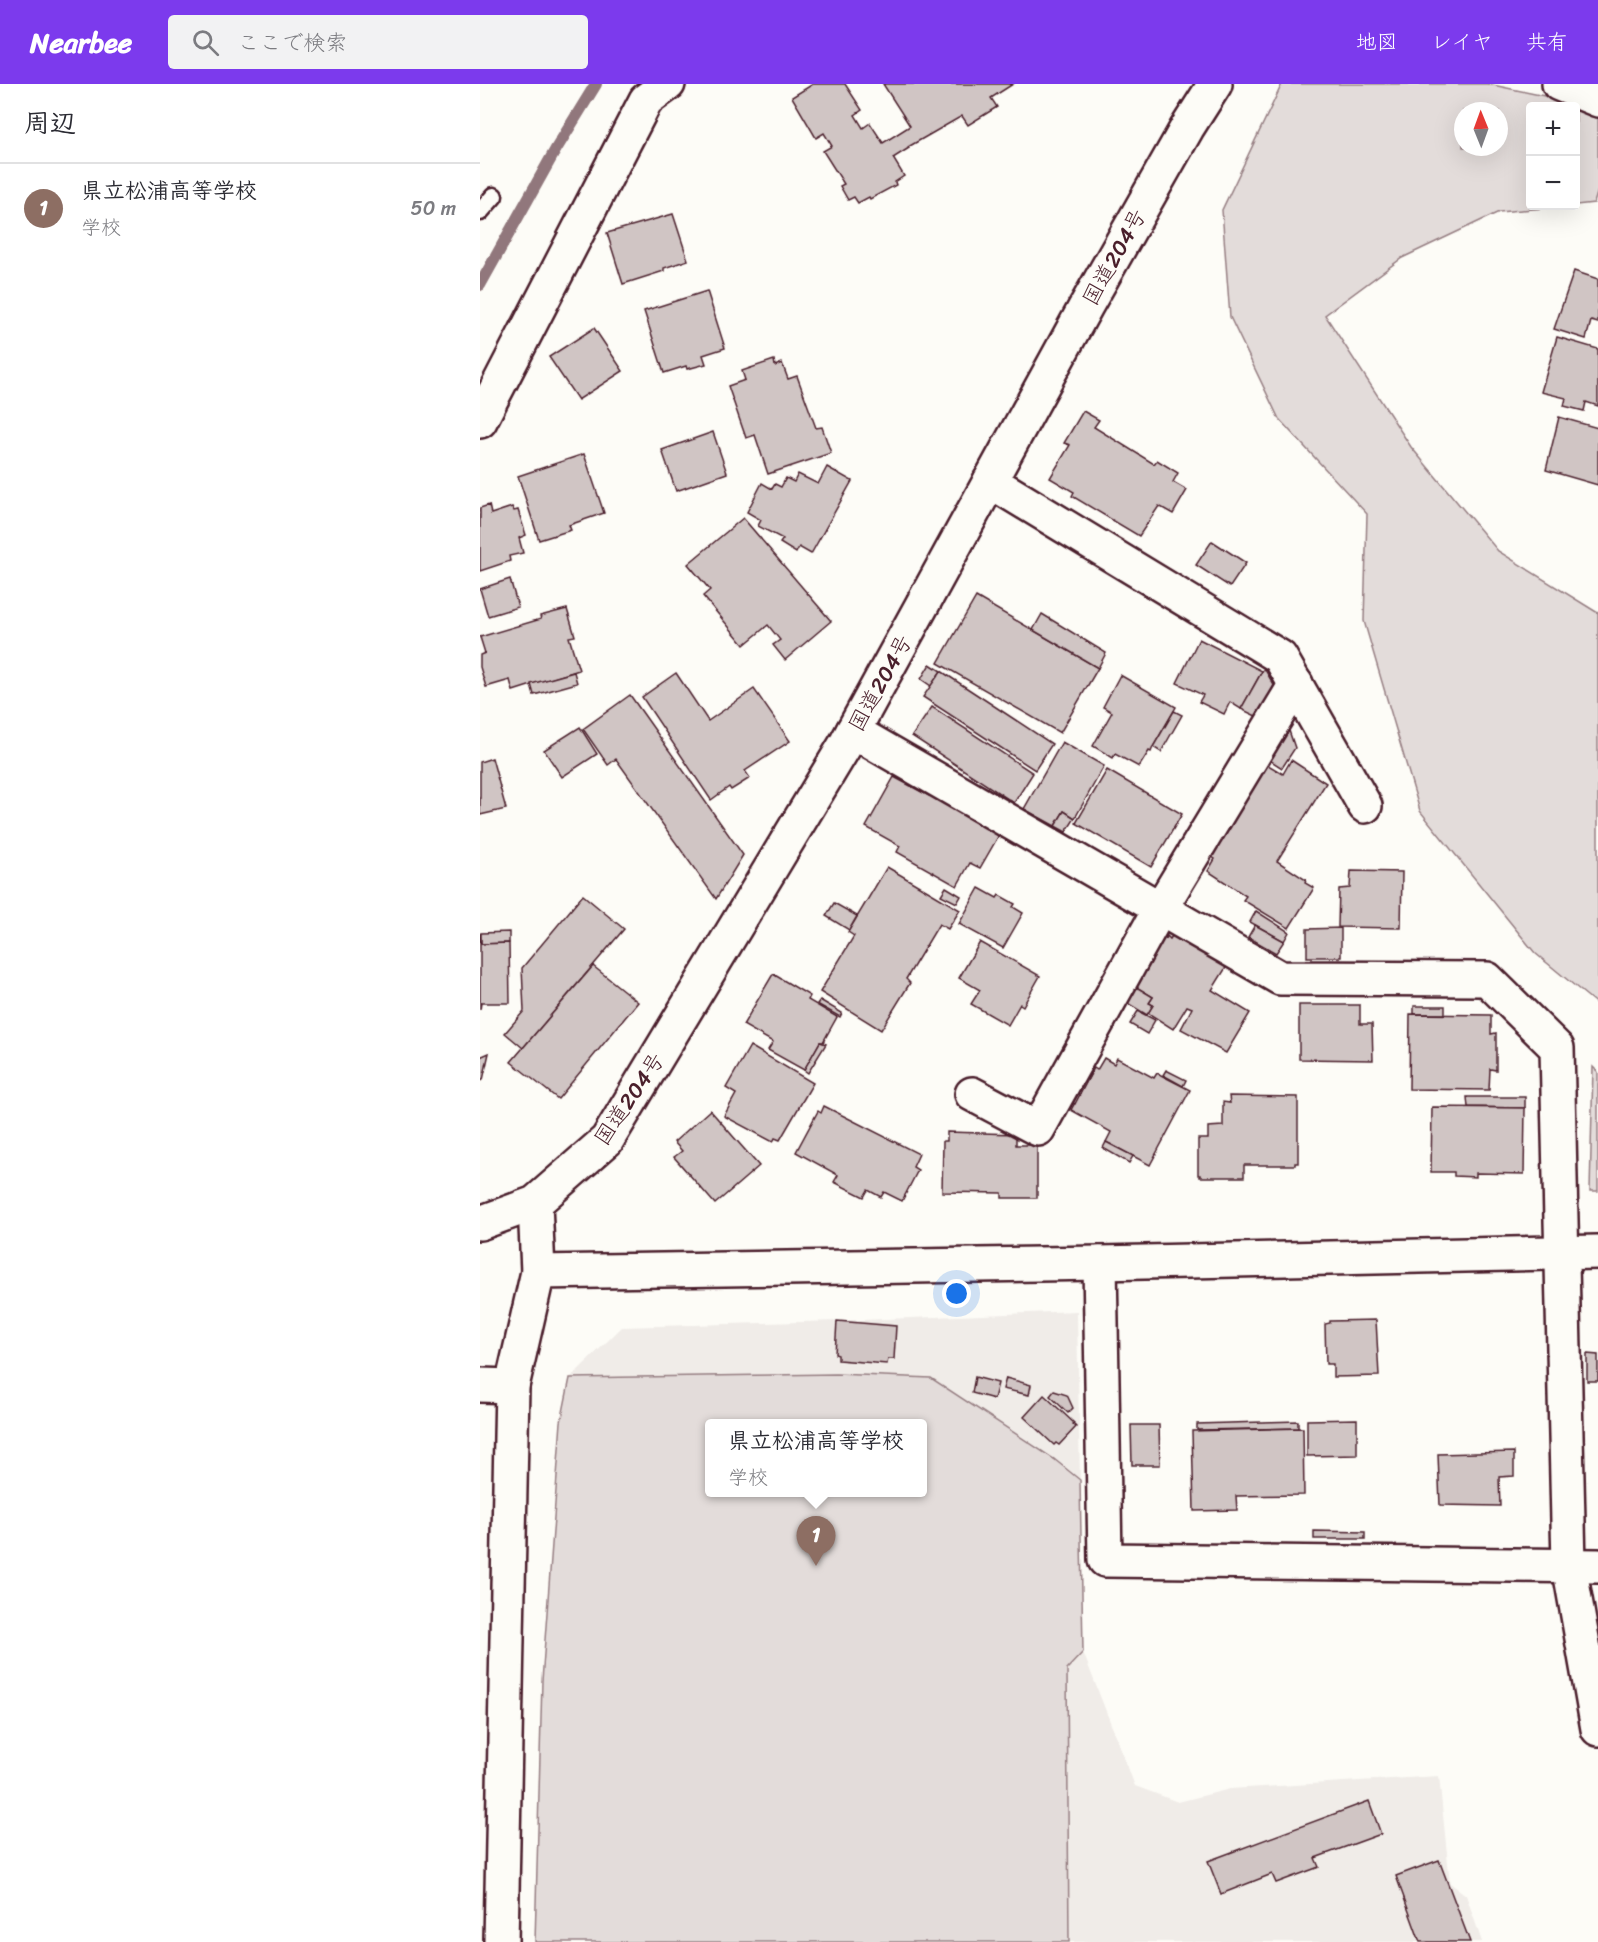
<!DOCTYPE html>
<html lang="ja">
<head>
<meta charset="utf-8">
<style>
  :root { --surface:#fff; --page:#f2f2f3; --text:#2b2b33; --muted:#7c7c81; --line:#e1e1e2; --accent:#7c3aed }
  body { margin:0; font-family:Sriracha,"Klee One",sans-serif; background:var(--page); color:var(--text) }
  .controls { position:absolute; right:18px; top:18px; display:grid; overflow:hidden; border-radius:6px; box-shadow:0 6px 24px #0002 }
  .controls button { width:54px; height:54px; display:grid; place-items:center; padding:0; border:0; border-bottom:2px solid var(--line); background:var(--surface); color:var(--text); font:30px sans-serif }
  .compass { position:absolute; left:974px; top:18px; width:54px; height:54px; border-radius:50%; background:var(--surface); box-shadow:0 6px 24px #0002; rotate:359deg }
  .you { position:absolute; left:477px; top:1210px; width:21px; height:21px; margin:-15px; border:4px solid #fff; border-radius:50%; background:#1a73e8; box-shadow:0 0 0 9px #1a73e833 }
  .badge { display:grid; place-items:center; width:39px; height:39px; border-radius:50%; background:var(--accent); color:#fff; font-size:20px; font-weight:700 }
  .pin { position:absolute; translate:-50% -50px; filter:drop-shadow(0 2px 3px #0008) }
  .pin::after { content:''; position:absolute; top:32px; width:21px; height:18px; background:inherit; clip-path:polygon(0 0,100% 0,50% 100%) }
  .popup { position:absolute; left:225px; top:1335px; width:222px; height:78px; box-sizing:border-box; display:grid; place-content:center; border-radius:6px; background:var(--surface); filter:drop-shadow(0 2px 4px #0005); font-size:20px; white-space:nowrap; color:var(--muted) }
  .popup b { font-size:22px; color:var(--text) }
  .popup::after { content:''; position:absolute; left:50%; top:100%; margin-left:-12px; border:12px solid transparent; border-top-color:var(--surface) }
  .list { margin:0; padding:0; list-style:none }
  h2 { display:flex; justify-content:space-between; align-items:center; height:78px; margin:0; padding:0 24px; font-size:26px }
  h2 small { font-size:20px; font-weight:400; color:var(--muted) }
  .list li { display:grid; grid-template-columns:39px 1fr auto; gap:18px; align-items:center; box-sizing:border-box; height:90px; padding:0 24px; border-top:2px solid var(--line) }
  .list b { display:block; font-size:22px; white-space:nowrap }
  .list p { margin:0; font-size:20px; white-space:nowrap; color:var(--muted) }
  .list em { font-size:20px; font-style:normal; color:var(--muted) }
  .icon { flex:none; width:33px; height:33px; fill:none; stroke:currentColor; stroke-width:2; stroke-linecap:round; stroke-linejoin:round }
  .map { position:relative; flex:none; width:1118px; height:1858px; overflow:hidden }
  header { display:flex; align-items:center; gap:36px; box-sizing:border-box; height:84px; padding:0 30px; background:var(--accent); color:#fff }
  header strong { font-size:28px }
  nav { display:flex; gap:33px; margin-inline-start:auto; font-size:21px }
  .search { width:420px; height:54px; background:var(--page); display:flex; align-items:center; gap:15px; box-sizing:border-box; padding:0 21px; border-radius:6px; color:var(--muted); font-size:22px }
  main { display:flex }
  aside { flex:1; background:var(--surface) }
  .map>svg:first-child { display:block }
  .built { fill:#f0ece8; fill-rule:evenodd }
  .green { fill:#e3dcda; stroke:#967e82; stroke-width:1.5; fill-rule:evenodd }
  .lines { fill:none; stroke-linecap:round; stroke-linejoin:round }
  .stream { stroke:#91777b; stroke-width:12 }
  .building { fill:#d0c5c4; stroke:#4a1f2b; stroke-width:1.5 }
  .lane-casing { stroke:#4a1f2b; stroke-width:21 }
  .street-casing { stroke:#4a1f2b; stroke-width:38 }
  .secondary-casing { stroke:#4a1f2b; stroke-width:38 }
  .highway-casing { stroke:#4a1f2b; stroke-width:38 }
  .lane { stroke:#fdfcf7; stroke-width:16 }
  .street { stroke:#fdfcf7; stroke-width:33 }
  .secondary { stroke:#fdfcf7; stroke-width:33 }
  .highway { stroke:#fdfcf7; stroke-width:33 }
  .labels { text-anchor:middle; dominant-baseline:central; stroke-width:5; stroke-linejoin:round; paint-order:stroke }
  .street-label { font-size:22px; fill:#4a1f2b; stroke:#fdfcf7 }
</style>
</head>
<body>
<header>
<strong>Nearbee</strong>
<div class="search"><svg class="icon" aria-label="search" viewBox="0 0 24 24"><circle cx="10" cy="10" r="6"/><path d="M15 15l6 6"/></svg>ここで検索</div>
<nav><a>地図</a><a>レイヤ</a><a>共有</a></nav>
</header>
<main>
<aside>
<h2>周辺<small></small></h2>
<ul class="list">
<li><span class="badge" style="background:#8d6e63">1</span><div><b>県立松浦高等学校</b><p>学校</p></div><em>50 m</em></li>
</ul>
</aside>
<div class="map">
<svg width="1118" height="1858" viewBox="0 0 1118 1858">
  <rect width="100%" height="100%" fill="#fdfcf7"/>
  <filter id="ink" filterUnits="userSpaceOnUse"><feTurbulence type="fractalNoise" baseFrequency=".0167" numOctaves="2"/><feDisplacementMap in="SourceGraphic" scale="12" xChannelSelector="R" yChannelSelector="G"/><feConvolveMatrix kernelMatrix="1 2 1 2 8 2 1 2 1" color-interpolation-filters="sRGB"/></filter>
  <g filter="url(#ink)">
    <path class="built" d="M597 1227 603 1568 655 1702 698 1718 750 1705 959 1692 970 1799 986 1811 1002 1858H55L62 1597 81 1338 90 1294 142 1243 357 1237ZM230 1340H442V1408H230Z"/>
    <g class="green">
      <path d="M802 0H1008L1074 14 1094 22H1050V122H1087L1019 128 922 174 845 231 931 363 1018 467 1118 529V921L1055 869 940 727 884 537 887 430 799 335 750 233 742 126ZM983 27H1019V63H983Z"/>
      <polygon points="1096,23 1118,33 1118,106 1114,119 1096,121"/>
      <polygon points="1113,983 1118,988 1118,1107 1110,1107"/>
      <path d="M356 1290 451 1294 574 1375 600 1396 603 1568 587 1585 589 1858H55L62 1597 81 1338 90 1294ZM230 1340H442V1408H230Z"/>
    </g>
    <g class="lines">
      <polyline class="stream" points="0,201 76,65 116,0"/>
    </g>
    <g class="building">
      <polygon points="333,0 365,0 382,26 375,31 383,44 390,39 403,59 430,42 403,0 533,0 511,14 517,23 488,41 482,32 428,63 429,64 413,74 424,92 415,98 416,101 390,115 389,113 378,119 374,113 368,116 360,102 364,100 343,67 352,62 344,49 336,54 312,13"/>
      <polygon points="193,130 208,176 184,184 184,187 143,200 127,149"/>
      <polygon points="1094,187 1118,195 1118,239 1111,237 1106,255 1074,245"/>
      <polygon points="227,207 245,264 223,271 226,280 207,285 206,282 184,289 164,227"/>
      <polygon points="114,244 143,287 98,316 69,273"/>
      <polygon points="1077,253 1118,265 1118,322 1106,318 1104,327 1084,322 1086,314 1061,308"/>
      <polygon points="294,276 295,282 302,279 308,295 317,292 336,344 342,343 351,369 288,390 275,351 266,354 248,302 265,296 262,287"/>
      <polygon points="603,327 619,336 614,343 674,380 677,376 698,389 693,398 707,406 693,430 679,422 659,452 592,412 594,408 570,394 590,361 584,359"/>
      <polygon points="1079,333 1118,344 1118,401 1066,386"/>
      <polygon points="233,348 247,389 196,407 182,366"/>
      <polygon points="104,370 124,429 89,441 91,446 59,456 38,392"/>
      <polygon points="347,383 372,397 331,470 319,463 316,469 300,459 303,455 278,442 281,436 267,428 282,399 292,405 295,400 301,403 306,394 314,398 318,390 338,400"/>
      <polygon points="9,421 11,430 32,423 34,427 38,426 46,451 39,454 43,469 29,472 30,477 0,487 0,424"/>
      <polygon points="263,434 351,537 305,576 293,561 300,556 288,541 264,561 223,512 230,506 208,480"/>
      <polygon points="732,457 766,479 750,503 716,481"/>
      <polygon points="30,495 38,523 8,532 0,505"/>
      <polygon points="496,513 618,584 580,649 458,579"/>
      <polygon points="87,525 95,552 89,553 99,586 33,607 30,596 6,603 0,583 0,571 5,569 0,553 61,535 60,532"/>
      <polygon points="562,530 626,569 618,584 553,546"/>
      <polygon points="719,555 782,587 761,625 750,618 744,630 719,618 723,611 697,599"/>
      <polygon points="450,580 461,587 451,602 441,595"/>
      <polygon points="784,584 796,605 778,633 761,625"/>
      <polygon points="461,587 572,660 555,686 443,613"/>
      <polygon points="94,588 97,599 54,611 51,600"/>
      <polygon points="196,589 228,637 274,605 310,657 265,687 270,694 251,706 249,703 231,716 162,613"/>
      <polygon points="640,591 696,623 673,663 671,668 669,667 659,683 635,670 633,674 613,662 632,628 623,623"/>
      <polygon points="150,611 263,771 236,815 136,675 128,681 103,645"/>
      <polygon points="452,623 553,689 534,719 432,652"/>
      <polygon points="694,627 702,631 681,668 673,663"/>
      <polygon points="806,638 815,664 802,684 782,671"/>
      <polygon points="100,643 117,670 82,693 64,666"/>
      <polygon points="582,658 624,682 595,734 584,727 575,742 544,725"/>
      <polygon points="12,674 26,725 0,731 0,678"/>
      <polygon points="811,676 846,699 797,777 826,796 825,799 834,804 809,844 763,816 766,812 728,787 735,775 729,771 785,679 803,690"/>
      <polygon points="627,686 702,730 671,783 596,739"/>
      <polygon points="414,693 449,712 451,708 519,751 500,784 490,779 477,802 417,768 420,762 386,743"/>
      <polygon points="584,727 595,734 586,748 575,742"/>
      <polygon points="407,783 480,826 468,845 459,840 426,895 430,899 401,946 340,908 374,852 368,848"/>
      <polygon points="871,787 922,788 921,844 858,843 859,805 870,804"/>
      <polygon points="466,803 481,812 477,819 461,811"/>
      <polygon points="499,804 517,814 519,811 535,820 533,823 543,829 523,864 479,840"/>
      <polygon points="103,811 144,845 43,964 25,949 44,927 42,884"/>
      <polygon points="354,819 377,832 369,846 346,832"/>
      <polygon points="776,827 809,848 804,857 770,838"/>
      <polygon points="775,841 804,857 796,869 768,853"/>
      <polygon points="861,844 861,873 827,873 827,845"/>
      <polygon points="29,848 29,859 1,860 1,849"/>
      <polygon points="0,849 1,860 29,859 30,919 1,919 0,926"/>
      <polygon points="694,849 747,882 732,906 770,929 746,969 701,945 712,924 707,922 693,945 668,929 673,921 669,919 673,913 656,903 661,896 656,893 682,852 686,855 687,852 690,855"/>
      <polygon points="500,858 560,892 543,922 540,920 528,941 491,920 500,906 479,894"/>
      <polygon points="113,882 158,918 78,1015 31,978"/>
      <polygon points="293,890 330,912 328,916 357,933 343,958 340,958 324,986 288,966 293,958 263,941"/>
      <polygon points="653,901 673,913 669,919 673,921 667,931 644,917"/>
      <polygon points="340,916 362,929 360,933 337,920"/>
      <polygon points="819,921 880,921 880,940 892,940 893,976 819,975"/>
      <rect x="934" y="922" width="31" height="8"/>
      <polygon points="658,927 675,936 667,950 650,940"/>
      <polygon points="930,930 1011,931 1011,950 1016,949 1016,986 1010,985 1009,1006 929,1005"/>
      <polygon points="340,958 346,960 328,989 324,986"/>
      <polygon points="270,962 333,999 300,1056 295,1054 293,1058 244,1032 256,1010 246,1004"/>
      <polygon points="9,969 3,996 0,997 0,973"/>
      <polygon points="624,974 634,980 637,974 674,994 677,989 710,1006 670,1081 626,1058 631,1048 591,1026 614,984 617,986"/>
      <polygon points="605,983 612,987 595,1020 586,1015"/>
      <polygon points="686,986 706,996 703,1002 683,991"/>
      <polygon points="749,1012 818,1013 818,1079 815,1079 815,1081 764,1081 764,1093 720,1093 720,1091 718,1091 718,1055 728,1055 728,1043 743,1042 743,1018 750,1019"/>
      <polygon points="987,1013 1045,1013 1045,1024 988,1023"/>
      <polygon points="344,1022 439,1070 433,1083 438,1086 422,1117 404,1108 401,1113 388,1106 384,1113 354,1098 358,1091 316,1068 338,1027 341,1029"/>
      <polygon points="952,1023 1045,1024 1044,1090 996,1089 996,1093 974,1092 974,1088 951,1088"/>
      <polygon points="230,1026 279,1082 235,1120 194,1073 202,1067 194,1058"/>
      <polygon points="467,1048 536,1050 536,1061 557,1061 557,1114 522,1114 522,1109 462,1108 463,1057 467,1057"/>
      <polygon points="626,1058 653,1072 649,1079 623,1064"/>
      <polygon points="896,1236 899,1292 853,1293 853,1280 846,1280 845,1240 850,1239 850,1237"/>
      <polygon points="357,1237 416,1242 414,1275 408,1275 407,1280 358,1276 358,1271 355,1270"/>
      <polygon points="1107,1270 1118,1271 1118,1297 1107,1297"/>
      <polygon points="495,1293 518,1299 514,1315 492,1309"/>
      <polygon points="526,1294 551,1301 549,1311 523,1305"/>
      <polygon points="574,1307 587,1311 593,1324 588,1329 570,1312"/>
      <polygon points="564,1311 594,1339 593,1340 596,1343 579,1361 576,1359 574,1361 544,1333"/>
      <polygon points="877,1335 877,1371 827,1372 827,1336"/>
      <polygon points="818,1337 818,1344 717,1346 717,1340"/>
      <polygon points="651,1341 679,1341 680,1381 652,1381"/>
      <polygon points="823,1344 824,1411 756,1412 757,1426 714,1427 712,1347"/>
      <polygon points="1034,1368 1034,1392 1019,1393 1020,1422 960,1421 958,1370"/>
      <polygon points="834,1447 885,1448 885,1455 834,1455"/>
      <polygon points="889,1717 901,1750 835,1774 839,1783 796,1799 792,1790 741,1810 728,1777"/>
      <polygon points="959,1776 990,1858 940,1858 916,1792"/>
    </g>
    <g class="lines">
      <g class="lane-casing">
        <polyline id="lane" points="0,128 14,112"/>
      </g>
      <g class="street-casing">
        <g id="street">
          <polyline points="1079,0 1118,16"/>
          <polyline points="0,337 166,16 188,0"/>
          <polyline points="510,397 800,573 885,722"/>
          <polyline points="373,647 800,894 1007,895 1077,964 1089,1481 1118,1645"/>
          <polyline points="492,1010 558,1045 680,825 816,600"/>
          <polyline points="620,1179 625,1476 1118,1482"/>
          <polyline points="0,1301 32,1302"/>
        </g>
      </g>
      <g class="secondary-casing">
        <g id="secondary">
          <polyline points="58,1188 620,1179 1118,1168"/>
          <polyline points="21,1858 32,1302 58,1188 55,1119"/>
        </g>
      </g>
      <g class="highway-casing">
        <polyline id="highway" points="0,1139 55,1119 127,1056 367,658 606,222 707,44 735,0"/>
      </g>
      <use href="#lane" class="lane"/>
      <use href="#street" class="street"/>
      <use href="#secondary" class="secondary"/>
      <use href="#highway" class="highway"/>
    </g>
  </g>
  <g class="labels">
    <g class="street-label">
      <text transform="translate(634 173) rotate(-61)">国道204号</text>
      <text transform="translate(400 599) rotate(-61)">国道204号</text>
      <text transform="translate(149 1015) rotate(-56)">国道204号</text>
    </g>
  </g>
</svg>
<div class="controls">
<button>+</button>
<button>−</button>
</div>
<svg class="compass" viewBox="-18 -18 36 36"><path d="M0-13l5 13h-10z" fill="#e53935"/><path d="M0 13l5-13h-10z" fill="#7c7c81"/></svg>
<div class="you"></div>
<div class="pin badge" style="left:336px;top:1482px;background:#8d6e63">1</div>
<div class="popup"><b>県立松浦高等学校</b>学校</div>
</div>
</main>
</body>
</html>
